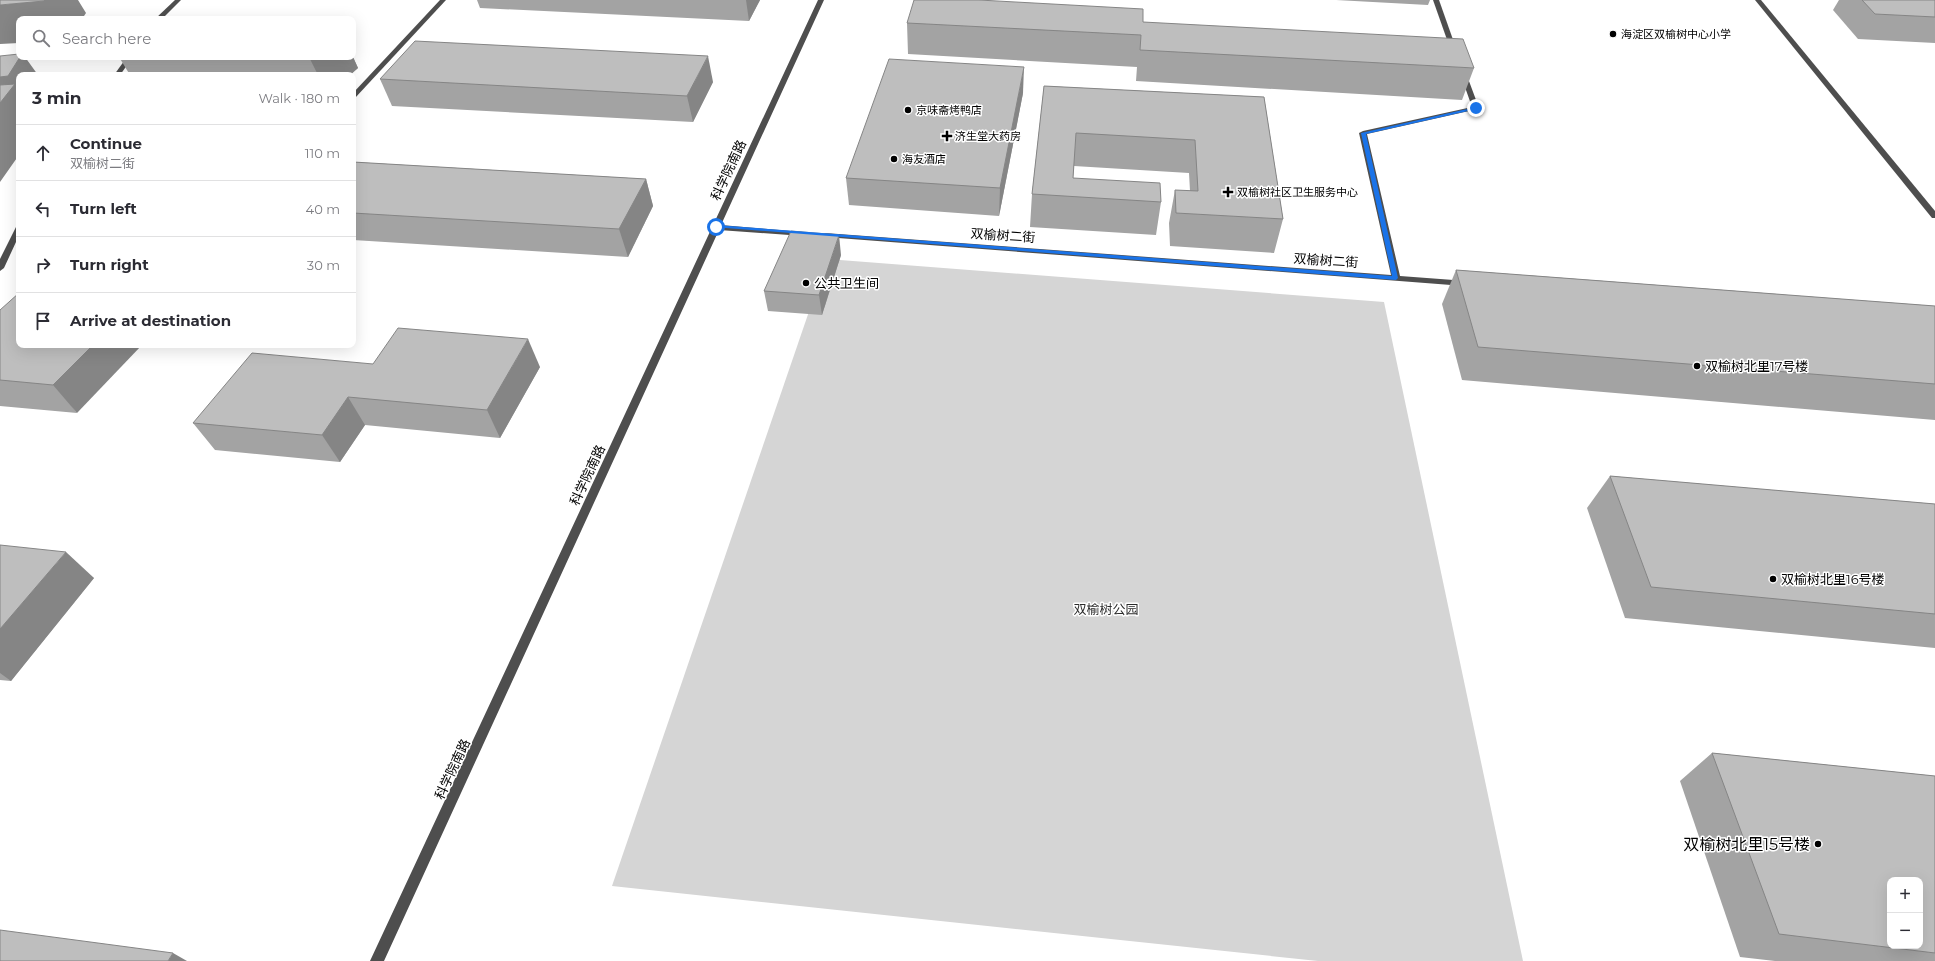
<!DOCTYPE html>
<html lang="en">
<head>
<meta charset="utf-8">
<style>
  :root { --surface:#fff; --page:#f7f7f7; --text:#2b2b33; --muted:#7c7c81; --line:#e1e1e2 }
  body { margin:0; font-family:Montserrat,"Noto Sans SC",sans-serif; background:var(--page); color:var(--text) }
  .controls { position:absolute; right:12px; bottom:12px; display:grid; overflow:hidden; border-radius:8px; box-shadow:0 4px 16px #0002 }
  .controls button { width:36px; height:36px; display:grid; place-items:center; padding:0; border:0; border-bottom:1px solid var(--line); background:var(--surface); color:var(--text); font:20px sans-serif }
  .stop { position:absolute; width:12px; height:12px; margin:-9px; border:3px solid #1a73e8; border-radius:50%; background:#fff }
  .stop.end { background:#1a73e8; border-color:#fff; box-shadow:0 1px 4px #0008 }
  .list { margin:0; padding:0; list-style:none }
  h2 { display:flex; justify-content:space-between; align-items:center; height:52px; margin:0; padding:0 16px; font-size:17px }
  h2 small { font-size:13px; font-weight:400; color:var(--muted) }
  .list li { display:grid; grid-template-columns:26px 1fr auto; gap:12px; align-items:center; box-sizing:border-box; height:56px; padding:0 16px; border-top:1px solid var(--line) }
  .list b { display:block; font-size:15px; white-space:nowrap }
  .list p { margin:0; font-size:13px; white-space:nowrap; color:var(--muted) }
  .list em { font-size:13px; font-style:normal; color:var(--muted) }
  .icon { flex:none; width:22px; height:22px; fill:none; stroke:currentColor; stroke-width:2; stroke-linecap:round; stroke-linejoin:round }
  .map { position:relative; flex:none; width:1935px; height:961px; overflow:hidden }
  .search { position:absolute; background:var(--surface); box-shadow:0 4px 16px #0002; left:16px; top:16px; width:340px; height:44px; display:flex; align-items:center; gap:10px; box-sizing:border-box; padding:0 14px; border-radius:8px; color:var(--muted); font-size:15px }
  .panel { position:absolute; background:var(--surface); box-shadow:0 4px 16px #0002; left:16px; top:72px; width:340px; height:276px; border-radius:8px }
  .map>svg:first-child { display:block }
  .green { fill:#d5d5d5 }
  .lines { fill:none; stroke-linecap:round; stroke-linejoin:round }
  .minor { fill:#4e4e4e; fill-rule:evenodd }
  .wall { fill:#a3a3a3 }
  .shaded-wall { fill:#858585 }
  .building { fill:#bebebe; stroke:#858585; fill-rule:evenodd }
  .route { fill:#1a73e8 }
  .poi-dot { fill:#000; stroke:#fff; stroke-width:1.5 }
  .labels { text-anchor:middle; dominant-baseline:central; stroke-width:3; stroke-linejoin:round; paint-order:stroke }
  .far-poi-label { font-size:11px; fill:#000; stroke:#fff; text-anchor:start }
  .street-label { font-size:13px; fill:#000; stroke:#fff }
  .poi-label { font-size:13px; fill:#000; stroke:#fff; text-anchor:start }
  .park-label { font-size:13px; fill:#2c2c2c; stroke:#fff }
  .near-poi-label { font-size:16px; fill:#000; stroke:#fff; text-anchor:end }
</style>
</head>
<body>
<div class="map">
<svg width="1935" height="961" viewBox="0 0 1935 961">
  <rect width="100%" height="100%" fill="#fff"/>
  <polygon class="green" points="827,259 1384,302 1523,961 1318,961 612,886"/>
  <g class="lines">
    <g class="minor">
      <polygon points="175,0 181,0 162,19 155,19"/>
      <polygon points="440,0 446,0 355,98 353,99 353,93"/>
      <polygon points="818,0 824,0 721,225 803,232 807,234 803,236 719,230 384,961 370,961"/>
      <polygon points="1433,0 1439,0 1457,51 1456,52 1451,51"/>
      <polygon points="1755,0 1761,0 1935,211 1935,218 1932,218"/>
      <polygon points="127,57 133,57 120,75 114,75"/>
      <polygon points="1461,72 1466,73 1479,108 1478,109 1367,134 1400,276 1467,281 1468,283 1464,286 825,237 821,235 825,233 1391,275 1359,133 1363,131 1472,107 1460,73"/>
      <polygon points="16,227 19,227 19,242 16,242 4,268 0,271 0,259"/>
    </g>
  </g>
  <g class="wall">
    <polygon points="477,0 760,0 749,21 480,8"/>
    <polygon points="1336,0 1430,0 1428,5"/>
    <polygon points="1839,0 1935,0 1935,43 1858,39 1833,10"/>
    <polygon points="1143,22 1474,68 1462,100 1136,81 1137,67 908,54 907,23"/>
    <polygon points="119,57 353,57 358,68 350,75 130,75"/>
    <polygon points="380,79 713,82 693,122 392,106"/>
    <polygon points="1044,86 1264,97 1283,219 1274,253 1170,246 1169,223 1175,190 1190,191 1189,173 1074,166 1073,178 1161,202 1156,235 1030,227 1032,194"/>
    <polygon points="1023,93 999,216 849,205 846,178"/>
    <polygon points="353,162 646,179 653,206 628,257 353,240"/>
    <polygon points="841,255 822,315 768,311 764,291"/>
    <polygon points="1456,270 1935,306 1935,420 1462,380 1442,304"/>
    <polygon points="0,310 77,413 0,406"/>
    <polygon points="373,364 540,367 500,438 365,425 340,462 215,450 193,423"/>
    <polygon points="1610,476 1935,504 1935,648 1625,618 1587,508"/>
    <polygon points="0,545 94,578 11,681 0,680"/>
    <polygon points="1712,753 1935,776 1935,961 1775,961 1740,957 1680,781"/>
  </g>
  <g class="shaded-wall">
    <polygon points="45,0 78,0 86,13 82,19 19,19 19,43 0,44 0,5"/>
    <polygon points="746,0 760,0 749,21"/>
    <polygon points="708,56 713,82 693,122 687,96"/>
    <polygon points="20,57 25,57 38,75 19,75 19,155 0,182 0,77"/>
    <polygon points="312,57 353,57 358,68 350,75 318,75 310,59"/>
    <polygon points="1024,67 1023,93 999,216 1000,188"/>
    <polygon points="646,179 653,206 628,257 619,229"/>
    <polygon points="839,235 841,255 822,315 819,295"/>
    <polygon points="528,339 540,367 500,438 487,410"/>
    <polygon points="93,345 142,345 77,413 53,385"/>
    <polygon points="348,397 365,425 340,462 322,435"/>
    <polygon points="66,552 94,578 11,681 0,673 0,629"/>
    <polygon points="173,953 187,961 168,961"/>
  </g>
  <g class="building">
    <polygon points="0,0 45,0 44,1 0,5"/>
    <polygon points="914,0 979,0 1143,9 1143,22 1463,39 1474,68 1140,50 1141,35 907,23"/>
    <polygon points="1862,0 1935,0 1935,17 1875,14"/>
    <polygon points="148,17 171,19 146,19"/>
    <polygon points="415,41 708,56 687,96 380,79"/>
    <polygon points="19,54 19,57 20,57 8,76 0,77 0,56"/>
    <polygon points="286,57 312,57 310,59"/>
    <polygon points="889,59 1024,67 1000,188 846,178"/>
    <polygon points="15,84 0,103 0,85"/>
    <polygon points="1044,86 1264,97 1283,219 1176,213 1175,190 1198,191 1195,140 1076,133 1073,178 1160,183 1161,202 1032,194"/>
    <polygon points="353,162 646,179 619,229 353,213"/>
    <polygon points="791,231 839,235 819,295 764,291"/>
    <polygon points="1456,270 1935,306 1935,384 1478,347"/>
    <polygon points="19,293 19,345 93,345 53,385 0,380 0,310"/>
    <polygon points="398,328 528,339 487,410 348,397 322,435 193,423 252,353 373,364"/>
    <polygon points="1610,476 1935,504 1935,614 1651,587"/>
    <polygon points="0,545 66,552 0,629"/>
    <path d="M1712 753 1935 776V953L1779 934ZM1890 880H1920V946H1890Z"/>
    <polygon points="0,930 173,953 168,961 0,961"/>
  </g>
  <polygon class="route" points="1476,107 1477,109 1366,134 1398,278 1396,280 713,227 716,225 1392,276 1361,133"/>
  <g class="poi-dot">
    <circle cx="1613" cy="34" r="4"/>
    <circle cx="908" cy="110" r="4"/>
    <path d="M945 130h4v4h4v4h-4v4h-4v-4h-4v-4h4z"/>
    <circle cx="894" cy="159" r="4"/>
    <path d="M1226 186h4v4h4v4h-4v4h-4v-4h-4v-4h4z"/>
    <circle cx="806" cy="283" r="4"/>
    <circle cx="1697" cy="366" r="4"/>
    <circle cx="1773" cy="579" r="4"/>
    <circle cx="1818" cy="844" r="4"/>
  </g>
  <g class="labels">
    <g class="far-poi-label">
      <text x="1621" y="34">海淀区双榆树中心小学</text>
      <text x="916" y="110">京味斋烤鸭店</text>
      <text x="955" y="136">济生堂大药房</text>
      <text x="902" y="159">海友酒店</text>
      <text x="1237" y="192">双榆树社区卫生服务中心</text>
    </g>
    <g class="street-label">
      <text transform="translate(728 170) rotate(-65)">科学院南路</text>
      <text transform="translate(1003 235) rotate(4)">双榆树二街</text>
      <text transform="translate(1326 260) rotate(4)">双榆树二街</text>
      <text transform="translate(587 475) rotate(-65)">科学院南路</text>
      <text transform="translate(452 769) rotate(-65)">科学院南路</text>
    </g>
    <g class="poi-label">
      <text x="814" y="283">公共卫生间</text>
      <text x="1705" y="366">双榆树北里17号楼</text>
      <text x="1781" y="579">双榆树北里16号楼</text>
    </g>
    <g class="park-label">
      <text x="1106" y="609">双榆树公园</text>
    </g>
    <g class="near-poi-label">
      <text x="1810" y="844">双榆树北里15号楼</text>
    </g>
  </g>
</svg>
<div class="controls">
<button>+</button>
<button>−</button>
</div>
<div class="stop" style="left:716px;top:227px"></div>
<div class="stop end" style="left:1476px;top:108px"></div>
<div class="search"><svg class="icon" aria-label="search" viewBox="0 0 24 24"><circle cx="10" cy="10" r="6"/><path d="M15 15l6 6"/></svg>Search here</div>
<section class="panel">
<h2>3 min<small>Walk · 180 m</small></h2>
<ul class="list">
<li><svg class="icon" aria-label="ahead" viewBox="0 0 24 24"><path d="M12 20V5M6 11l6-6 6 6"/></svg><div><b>Continue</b><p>双榆树二街</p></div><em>110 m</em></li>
<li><svg class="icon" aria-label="left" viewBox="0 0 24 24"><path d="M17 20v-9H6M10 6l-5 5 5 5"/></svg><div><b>Turn left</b></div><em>40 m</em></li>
<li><svg class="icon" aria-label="right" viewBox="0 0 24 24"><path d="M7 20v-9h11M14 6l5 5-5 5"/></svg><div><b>Turn right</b></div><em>30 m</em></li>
<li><svg class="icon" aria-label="arrive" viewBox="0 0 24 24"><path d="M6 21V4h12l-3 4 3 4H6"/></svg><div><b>Arrive at destination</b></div></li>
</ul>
</section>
</div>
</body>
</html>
